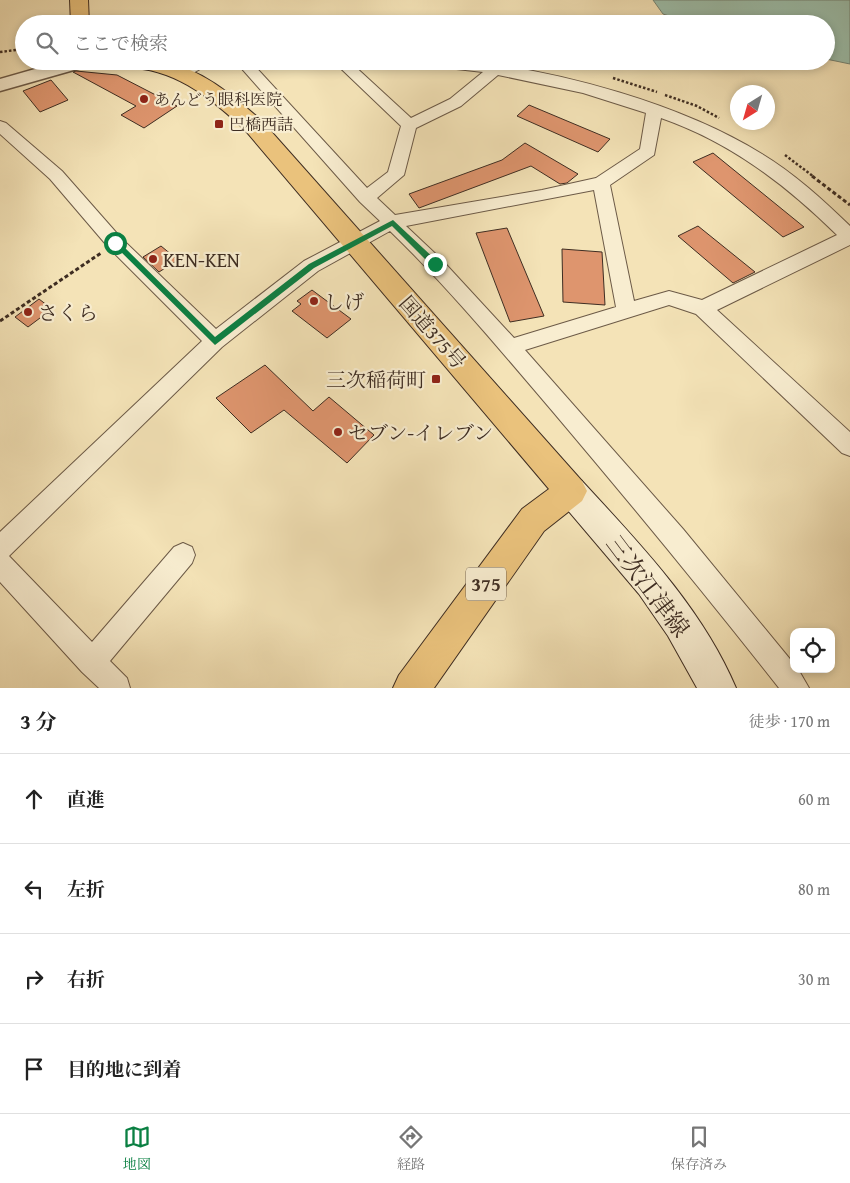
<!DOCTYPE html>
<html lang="ja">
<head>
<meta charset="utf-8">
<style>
  :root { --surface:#fff; --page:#f6f6f6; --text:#222; --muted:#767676; --line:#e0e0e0; --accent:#0b8043 }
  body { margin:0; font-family:"Gentium Book Plus","Noto Serif JP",serif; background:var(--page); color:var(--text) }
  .controls { position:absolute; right:15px; bottom:15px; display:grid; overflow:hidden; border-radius:10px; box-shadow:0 2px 8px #0003 }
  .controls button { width:45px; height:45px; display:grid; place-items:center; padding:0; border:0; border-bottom:1px solid var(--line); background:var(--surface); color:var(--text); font:25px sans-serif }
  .compass { position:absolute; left:730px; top:85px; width:45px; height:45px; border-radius:50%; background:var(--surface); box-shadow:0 2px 8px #0003; rotate:217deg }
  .stop { position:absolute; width:15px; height:15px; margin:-11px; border:4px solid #0b8043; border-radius:50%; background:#fff }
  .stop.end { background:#0b8043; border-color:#fff; box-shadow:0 1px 5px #0008 }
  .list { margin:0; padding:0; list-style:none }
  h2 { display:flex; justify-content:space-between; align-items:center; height:65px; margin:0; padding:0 20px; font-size:21px }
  h2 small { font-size:16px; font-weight:400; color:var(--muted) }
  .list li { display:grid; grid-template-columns:32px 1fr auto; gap:15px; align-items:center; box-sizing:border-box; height:90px; padding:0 20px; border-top:1px solid var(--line) }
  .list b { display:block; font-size:19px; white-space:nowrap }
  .list em { font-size:16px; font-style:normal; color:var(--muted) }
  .icon { flex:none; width:28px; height:28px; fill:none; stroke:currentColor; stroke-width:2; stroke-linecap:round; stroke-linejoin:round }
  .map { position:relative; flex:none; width:850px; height:688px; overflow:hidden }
  .search { position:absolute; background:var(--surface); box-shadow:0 2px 8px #0003; left:15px; right:15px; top:15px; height:55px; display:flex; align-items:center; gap:12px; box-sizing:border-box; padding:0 18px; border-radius:28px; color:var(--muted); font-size:19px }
  .sheet { height:425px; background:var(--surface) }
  nav { display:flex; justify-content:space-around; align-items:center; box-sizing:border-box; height:70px; border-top:1px solid var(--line); background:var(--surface); font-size:14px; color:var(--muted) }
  nav a { display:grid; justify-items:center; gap:2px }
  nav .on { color:var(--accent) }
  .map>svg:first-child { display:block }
  .water { fill:#9cbeaa; stroke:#768474 }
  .building { fill:#de956e; stroke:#3e2d22 }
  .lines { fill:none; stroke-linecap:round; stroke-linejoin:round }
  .minor-casing { stroke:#6c5a47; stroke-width:2 }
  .tertiary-casing { stroke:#6c5a47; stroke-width:3 }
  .secondary-casing { stroke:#3e2d22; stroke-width:2 }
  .trunk-casing { stroke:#3e2d22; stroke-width:2 }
  .path-far1 { stroke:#3e2d22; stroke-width:2.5; stroke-dasharray:2.5 2; stroke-linecap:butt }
  .path { stroke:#3e2d22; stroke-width:3; stroke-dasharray:4 2.5; stroke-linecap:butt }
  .minor { fill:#f8edd0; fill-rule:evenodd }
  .tertiary { fill:#f8edd0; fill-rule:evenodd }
  .secondary { fill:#f8edd0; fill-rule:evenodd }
  .trunk { fill:#eac27c; fill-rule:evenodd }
  .route { fill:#0b8043 }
  .poi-dot { fill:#8f2418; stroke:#f8edd0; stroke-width:2 }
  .labels { text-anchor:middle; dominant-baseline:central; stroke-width:4.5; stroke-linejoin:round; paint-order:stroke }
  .far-poi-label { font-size:16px; fill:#3e2d22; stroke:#f8edd0; text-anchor:start }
  .shield { fill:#f8edd0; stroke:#766756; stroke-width:1 }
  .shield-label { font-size:19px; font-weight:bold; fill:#3e2d22 }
  .poi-label { font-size:20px; fill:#3e2d22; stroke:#f8edd0; text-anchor:start }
  .street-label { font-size:20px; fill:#3e2d22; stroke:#f8edd0 }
  .near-street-label { font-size:24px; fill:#3e2d22; stroke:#f8edd0 }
</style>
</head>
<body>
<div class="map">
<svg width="850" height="688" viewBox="0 0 850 688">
  <rect width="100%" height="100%" fill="#f4e3b7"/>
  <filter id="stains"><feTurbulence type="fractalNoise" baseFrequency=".004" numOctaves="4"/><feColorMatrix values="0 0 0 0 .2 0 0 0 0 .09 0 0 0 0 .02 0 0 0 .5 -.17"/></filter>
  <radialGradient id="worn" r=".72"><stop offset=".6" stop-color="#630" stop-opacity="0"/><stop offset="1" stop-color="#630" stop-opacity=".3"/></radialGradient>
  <polygon class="water" points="653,0 850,0 850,64 826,59 826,24 694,24 663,14"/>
  <g class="building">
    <polygon points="76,71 117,75 177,106 144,128 121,115 136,106 73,72"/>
    <polygon points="51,80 68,100 40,112 23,91"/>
    <polygon points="529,105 610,139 598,152 517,116"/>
    <polygon points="525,143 578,174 567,183 560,184 531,166 419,208 409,194 502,160"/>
    <polygon points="713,153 804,227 783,237 693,162"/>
    <polygon points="698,226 755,272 733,283 678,236"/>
    <polygon points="507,228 544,316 510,322 476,233"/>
    <polygon points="161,246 178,260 159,272 143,257"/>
    <polygon points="562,249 602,252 605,305 563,302"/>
    <polygon points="312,290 351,319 327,338 292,311 301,304 297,301"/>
    <polygon points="39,299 52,309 28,327 15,317"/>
    <polygon points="265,365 313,411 329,397 374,435 347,463 284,410 251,433 216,398"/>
  </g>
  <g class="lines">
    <g class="minor-casing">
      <g id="minor">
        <polygon points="195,61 214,61 188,76 178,76 176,73"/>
        <path d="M235 61H250L367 188 388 172 401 126 333 61H349L411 118 450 99 483 72 421 65 414 61C432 61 450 60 467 61 561 71 681 104 762 154 795 174 823 200 850 226V245L717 310 850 432V456L842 453 696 314 669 305 525 350 683 529 794 664V669H798L809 688H779C706 595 631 504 554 413 501 351 449 288 390 231L318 271 222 347 9 556 92 642 174 547 183 543 192 547 195 555 192 563 110 661 127 678 130 688H99L82 672 0 582V532L202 341 109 248 50 179 0 134V121L6 123 62 171 121 238 216 329 304 261 380 221 360 202ZM498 75 583 93 646 113 640 149 596 178 542 190 395 215 377 198 404 175 416 128 461 106ZM661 118C730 142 785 184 837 235L702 300 669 291 634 301 610 185 654 155ZM594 190 616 307 514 338 441 259 406 226Z"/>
      </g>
    </g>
    <g class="tertiary-casing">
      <polygon id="tertiary" points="63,61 90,62 88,66 0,91 0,79"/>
    </g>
    <g class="secondary-casing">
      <path id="secondary" d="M571 476 582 481C640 544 702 608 736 688H697L668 636 639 594 560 501 555 491 560 481Z"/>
    </g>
    <g class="trunk-casing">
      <g id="trunk">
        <polygon points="70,0 88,0 89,24 71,24"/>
        <path d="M71 61C98 61 138 57 163 62 201 68 233 96 261 120L582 481 587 491 582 501 544 531 434 688H393L399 675 522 509 549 489 245 130C214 101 180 72 135 68 117 67 99 69 81 67L74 65Z"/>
      </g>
    </g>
    <g class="path-far1">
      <polyline points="0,52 24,49"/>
      <polyline points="613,78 657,92"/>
      <polyline points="665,95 697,106 719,118"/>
      <polyline points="785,155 814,177"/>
    </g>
    <g class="path">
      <polyline points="812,176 850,205"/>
      <polyline points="0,321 101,253"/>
    </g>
    <use href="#minor" class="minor"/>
    <use href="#tertiary" class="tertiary"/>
    <use href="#secondary" class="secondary"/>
    <use href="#trunk" class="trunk"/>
  </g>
  <polygon class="route" points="393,220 438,262 438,266 432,266 392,226 314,268 215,345 112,243 118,241 215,337 309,264"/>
  <g class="poi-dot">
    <circle cx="144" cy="99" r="5"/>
    <rect x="214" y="119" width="10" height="10" rx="2.5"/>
    <circle cx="153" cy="259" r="5"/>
    <circle cx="314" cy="301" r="5"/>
    <circle cx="28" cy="312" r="5"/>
    <rect x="431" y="374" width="10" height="10" rx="2.5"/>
    <circle cx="338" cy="432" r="5"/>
  </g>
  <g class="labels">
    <g class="far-poi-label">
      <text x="154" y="99">あんどう眼科医院</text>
      <text x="229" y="124">巴橋西詰</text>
    </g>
    <rect class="shield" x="466" y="567.5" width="40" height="33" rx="4"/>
    <g class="shield-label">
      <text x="486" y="584">375</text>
    </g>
    <g class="poi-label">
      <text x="163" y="259">KEN-KEN</text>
      <text x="324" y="301">しげ</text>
      <text x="38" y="312">さくら</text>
      <text x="426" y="379" text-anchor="end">三次稲荷町</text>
      <text x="348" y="432">セブン-イレブン</text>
    </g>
    <g class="street-label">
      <text transform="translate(433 332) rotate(49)">国道375号</text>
    </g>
    <g class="near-street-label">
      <text transform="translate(648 586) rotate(53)">三次江津線</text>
    </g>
  </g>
  <rect width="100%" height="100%" filter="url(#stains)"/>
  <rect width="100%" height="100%" fill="url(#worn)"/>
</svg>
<div class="controls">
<button><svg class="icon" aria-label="locate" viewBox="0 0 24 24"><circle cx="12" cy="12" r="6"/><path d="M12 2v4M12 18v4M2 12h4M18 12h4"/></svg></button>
</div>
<svg class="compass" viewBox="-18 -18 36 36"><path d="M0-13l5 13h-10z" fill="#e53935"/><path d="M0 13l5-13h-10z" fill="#767676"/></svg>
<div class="stop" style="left:115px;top:243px"></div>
<div class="stop end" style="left:435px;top:264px"></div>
<div class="search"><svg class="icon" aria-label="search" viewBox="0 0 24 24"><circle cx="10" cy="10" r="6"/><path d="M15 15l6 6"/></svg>ここで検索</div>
</div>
<section class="sheet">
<h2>3 分<small>徒歩 · 170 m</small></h2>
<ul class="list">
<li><svg class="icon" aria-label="ahead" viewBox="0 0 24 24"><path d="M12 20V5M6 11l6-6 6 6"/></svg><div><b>直進</b></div><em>60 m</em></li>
<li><svg class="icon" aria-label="left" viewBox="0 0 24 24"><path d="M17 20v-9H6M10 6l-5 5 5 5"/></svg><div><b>左折</b></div><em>80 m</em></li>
<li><svg class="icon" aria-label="right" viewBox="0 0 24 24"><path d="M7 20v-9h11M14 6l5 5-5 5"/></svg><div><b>右折</b></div><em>30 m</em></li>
<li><svg class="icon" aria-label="arrive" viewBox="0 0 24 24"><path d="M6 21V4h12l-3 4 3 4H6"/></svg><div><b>目的地に到着</b></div></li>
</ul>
</section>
<nav>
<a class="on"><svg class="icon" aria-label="map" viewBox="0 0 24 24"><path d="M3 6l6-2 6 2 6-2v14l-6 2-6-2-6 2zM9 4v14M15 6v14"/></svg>地図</a>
<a><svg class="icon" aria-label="directions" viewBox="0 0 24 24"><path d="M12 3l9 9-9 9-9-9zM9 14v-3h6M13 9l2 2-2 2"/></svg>経路</a>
<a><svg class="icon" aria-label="saved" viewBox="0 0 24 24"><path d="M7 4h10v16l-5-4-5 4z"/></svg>保存済み</a>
</nav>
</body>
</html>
